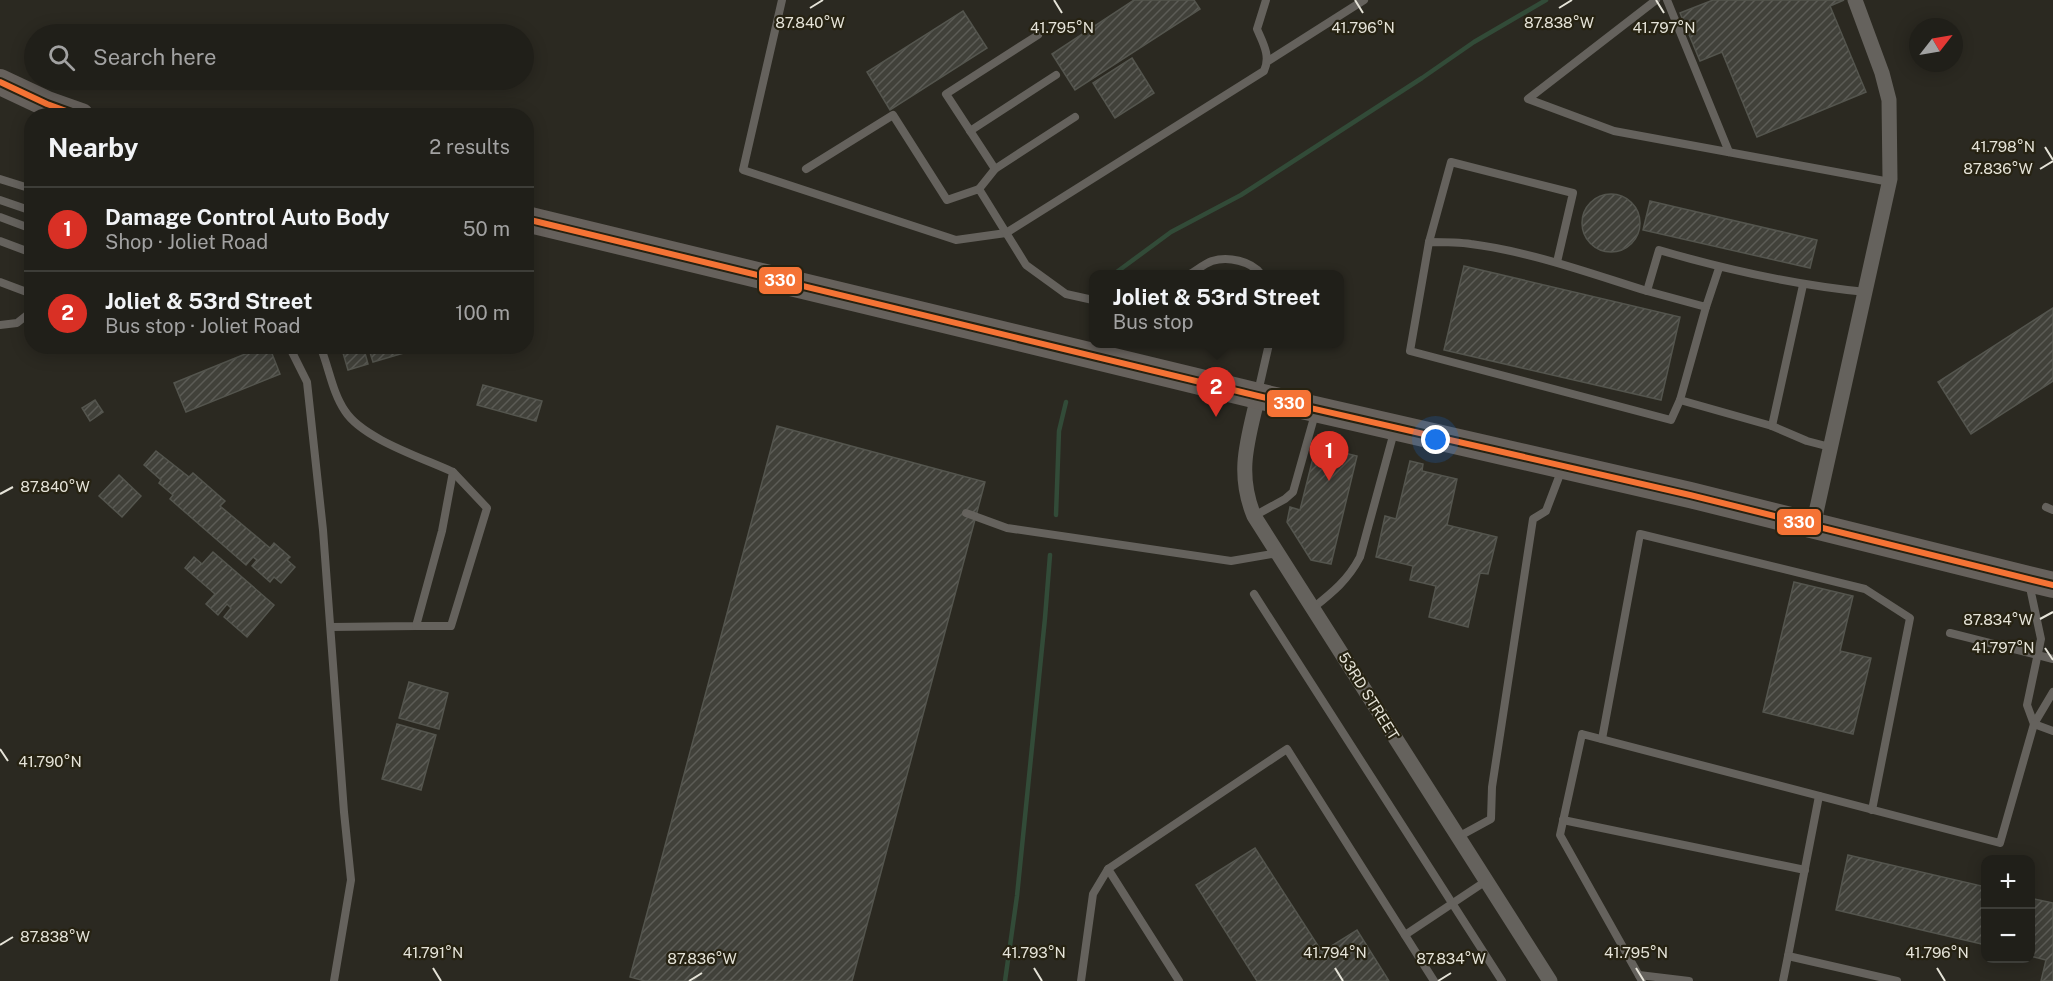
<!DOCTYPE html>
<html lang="en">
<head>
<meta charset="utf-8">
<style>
  :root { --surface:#201f19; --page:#282722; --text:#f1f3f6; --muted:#a2a2a2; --line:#3d3d38; --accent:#d93025 }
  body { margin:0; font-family:"Public Sans",sans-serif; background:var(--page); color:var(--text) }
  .controls { position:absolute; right:18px; bottom:18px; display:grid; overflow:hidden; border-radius:12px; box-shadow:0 3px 15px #0003 }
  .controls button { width:54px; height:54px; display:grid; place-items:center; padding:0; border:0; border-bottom:2px solid var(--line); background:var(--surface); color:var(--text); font:30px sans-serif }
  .compass { position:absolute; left:1909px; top:18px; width:54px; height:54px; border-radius:50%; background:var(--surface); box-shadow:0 3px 15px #0003; rotate:59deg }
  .you { position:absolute; left:1436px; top:440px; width:21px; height:21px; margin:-15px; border:4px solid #fff; border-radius:50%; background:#1a73e8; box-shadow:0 0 0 9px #1a73e833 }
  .badge { display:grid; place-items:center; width:39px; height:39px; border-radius:50%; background:var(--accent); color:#fff; font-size:20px; font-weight:700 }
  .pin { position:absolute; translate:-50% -50px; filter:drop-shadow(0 2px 3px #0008) }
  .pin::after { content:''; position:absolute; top:32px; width:21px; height:18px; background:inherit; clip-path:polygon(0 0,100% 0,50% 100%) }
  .popup { position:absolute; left:1089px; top:270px; width:255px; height:78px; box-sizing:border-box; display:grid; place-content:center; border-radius:12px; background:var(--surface); filter:drop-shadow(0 2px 4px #0005); font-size:20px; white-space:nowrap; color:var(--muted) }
  .popup b { font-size:22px; color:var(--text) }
  .popup::after { content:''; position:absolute; left:50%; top:100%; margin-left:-12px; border:12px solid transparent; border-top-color:var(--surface) }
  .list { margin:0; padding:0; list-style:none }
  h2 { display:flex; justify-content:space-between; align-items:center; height:78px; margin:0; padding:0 24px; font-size:26px }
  h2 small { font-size:20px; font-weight:400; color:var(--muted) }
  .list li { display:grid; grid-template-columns:39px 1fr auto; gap:18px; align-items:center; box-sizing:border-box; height:84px; padding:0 24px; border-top:2px solid var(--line) }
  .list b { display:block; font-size:22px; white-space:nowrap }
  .list p { margin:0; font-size:20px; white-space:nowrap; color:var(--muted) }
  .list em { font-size:20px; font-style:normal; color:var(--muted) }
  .icon { flex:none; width:33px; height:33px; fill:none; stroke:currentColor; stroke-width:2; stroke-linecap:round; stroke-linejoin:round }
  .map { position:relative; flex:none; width:2053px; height:981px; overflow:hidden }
  .search { position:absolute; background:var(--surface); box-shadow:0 3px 15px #0003; left:24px; top:24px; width:510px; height:66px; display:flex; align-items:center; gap:15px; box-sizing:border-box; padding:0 21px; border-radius:33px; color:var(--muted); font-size:22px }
  .panel { position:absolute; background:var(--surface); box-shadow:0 3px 15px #0003; left:24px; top:108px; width:510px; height:246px; border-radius:24px }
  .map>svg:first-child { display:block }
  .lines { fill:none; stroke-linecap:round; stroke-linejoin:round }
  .stream { stroke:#324b38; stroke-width:4.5 }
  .building { fill:url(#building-hatch); stroke:#54554e; stroke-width:1.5 }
  .lane { stroke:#65625d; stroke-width:8 }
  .street { stroke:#65625d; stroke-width:15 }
  .primary { stroke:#66615c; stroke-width:26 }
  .bus-1-casing { stroke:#262212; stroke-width:10 }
  .bus-1 { stroke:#f57335; stroke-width:6 }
  .ticks { fill:none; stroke:#e5e3d8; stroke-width:2 }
  .labels { text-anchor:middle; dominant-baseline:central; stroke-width:4.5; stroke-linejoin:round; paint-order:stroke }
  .street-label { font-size:15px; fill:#e5e3d8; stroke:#262212 }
  .ticks-label { font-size:15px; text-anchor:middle; fill:#e5e3d8; stroke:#262212; stroke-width:4.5; stroke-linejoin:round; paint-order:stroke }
  .line-badge { stroke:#262212; stroke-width:2 }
  .badge-label { font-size:16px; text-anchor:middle; font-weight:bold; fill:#fff }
</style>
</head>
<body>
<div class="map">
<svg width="2053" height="981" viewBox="0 0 2053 981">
  <defs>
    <pattern id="building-hatch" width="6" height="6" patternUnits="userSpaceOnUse" patternTransform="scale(1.5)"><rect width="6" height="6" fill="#41413a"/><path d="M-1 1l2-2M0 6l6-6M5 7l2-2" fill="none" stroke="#5c5c56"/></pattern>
  </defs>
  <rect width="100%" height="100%" fill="#2b2921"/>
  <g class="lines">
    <g class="stream">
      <polyline points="1114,274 1171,232 1241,195 1422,78 1474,42 1546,0"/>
      <polyline points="1056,515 1059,431 1066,402"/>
      <polyline points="1005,981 1017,896 1045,618 1050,555"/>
    </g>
  </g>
  <g class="building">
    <polygon points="1134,0 1194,0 1200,9 1075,90 1052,54"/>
    <polygon points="1713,0 1844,0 1830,6 1866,92 1757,137 1722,52 1700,61 1680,13"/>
    <polygon points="963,11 987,48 890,110 867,72"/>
    <polygon points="1132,58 1154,93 1115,118 1093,83"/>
    <circle cx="1611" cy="223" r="29"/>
    <polygon points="1650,201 1817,240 1810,268 1643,230"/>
    <polygon points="1464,266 1680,317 1661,400 1444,350"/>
    <polygon points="2053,308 2053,381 1971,434 1938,382"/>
    <polygon points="265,346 269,346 280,374 186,412 174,383"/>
    <polygon points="341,346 363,346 368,364 348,370"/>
    <polygon points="368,346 413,346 414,350 373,362"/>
    <polygon points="483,385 542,401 536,421 477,405"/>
    <polygon points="95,400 103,412 90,421 82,408"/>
    <polygon points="777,426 985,482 852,981 645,981 630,977"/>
    <polygon points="1316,446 1357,456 1331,564 1311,560 1287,522 1290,507 1300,510"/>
    <polygon points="156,451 189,477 193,473 225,501 220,506 270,548 274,543 290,557 287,560 295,567 281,583 274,577 270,582 252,566 257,560 253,557 246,565 170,499 173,495 159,483 161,480 144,465"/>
    <polygon points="1410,461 1423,464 1422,471 1457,479 1447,525 1497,537 1488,574 1480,573 1468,627 1429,617 1436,586 1410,580 1413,566 1376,557 1385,516 1396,519"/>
    <polygon points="119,475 141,496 122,517 99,496"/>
    <polygon points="213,552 274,605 247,637 224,617 231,608 227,604 218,615 206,604 215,594 185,568 194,557 202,564"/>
    <polygon points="1794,582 1853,596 1840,651 1871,658 1853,734 1763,712"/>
    <polygon points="409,682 448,693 439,729 399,718"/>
    <polygon points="397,724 436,735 421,790 382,779"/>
    <polygon points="1255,848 1322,952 1357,930 1389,981 1257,981 1196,885"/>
    <polygon points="1848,855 1986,887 1986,945 1836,910"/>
    <polygon points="2030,898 2053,903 2053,981 2041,981 2046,960 2030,956"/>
  </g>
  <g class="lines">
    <g class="lane">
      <path d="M782 0 743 170 956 240 1006 233 1264 71C1271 56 1263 43 1257 29L1266 0"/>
      <polyline points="1656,0 1528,99 1614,131 1890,182"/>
      <polyline points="1667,0 1729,152"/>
      <polyline points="1268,61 1364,0"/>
      <polyline points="970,131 1056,75"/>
      <polyline points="806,169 893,115 947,200 979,189 1026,265 1066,294 1093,300"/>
      <polyline points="995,169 1075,117"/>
      <polyline points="0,179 32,189"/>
      <polyline points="979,189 995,169 946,94 1038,35"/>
      <polyline points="0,200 32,211"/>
      <polyline points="0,217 32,229"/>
      <polyline points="0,241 32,253"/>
      <polyline points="1429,242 1451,162 1573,193 1557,262"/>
      <path d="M1719 268 1706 307 1647 291 1659 250C1727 270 1795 285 1866 292"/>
      <path d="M1190 274C1197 270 1204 264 1212 261 1228 256 1251 261 1261 274"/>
      <polyline points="0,282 32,294"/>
      <path d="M1647 291C1589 273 1532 252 1471 244 1458 242 1443 242 1429 242L1410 351 1671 420 1680 400"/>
      <polyline points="1706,307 1680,400 1772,426 1807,441 1830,447"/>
      <polyline points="0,325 17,323 32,311"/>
      <polyline points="289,346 307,382 323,530 344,812 351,880 334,981"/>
      <path d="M320 346C329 367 332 392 345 411 363 439 423 458 453 472L442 531 416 626 331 627"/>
      <polyline points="1258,392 1269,344"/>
      <polyline points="1772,426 1803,285"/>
      <polyline points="2046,507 2053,510"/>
      <polyline points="966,513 1007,528 1231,561 1278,553"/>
      <polyline points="1254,516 1285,499 1293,492 1315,414"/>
      <polyline points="2029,583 2041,639 2027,705 2034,724 2053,692"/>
      <polyline points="1254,594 1502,981"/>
      <path d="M1313 608C1333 592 1348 580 1360 557L1394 432"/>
      <polyline points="416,626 451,626 487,508 453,472"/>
      <polyline points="1950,633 2053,659"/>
      <polyline points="1602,739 1640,534 1865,589 1910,618 1872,810"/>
      <polyline points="1819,796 1788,956 1897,981"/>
      <polyline points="1563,820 1805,870"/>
      <polyline points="1458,837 1491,819 1492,787 1533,519 1546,511 1562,469"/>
      <polyline points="1405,935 1486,881"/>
      <polyline points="1639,975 1689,981"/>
      <polyline points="1081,981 1093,894 1108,869"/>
      <polyline points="1179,981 1108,869 1287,749 1434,981"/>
      <polyline points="1642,981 1560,835 1582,734 2000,843 2034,724 2053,731"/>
      <polyline points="1783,981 1788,956"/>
    </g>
    <g class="street">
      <path d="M1258 396C1248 440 1236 472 1254 516L1550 981"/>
      <polyline points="1813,526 1890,179 1889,100 1882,73 1855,0"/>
    </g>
    <g class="primary">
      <polyline points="0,82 47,104 81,116"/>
      <polyline points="526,219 1258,396 1690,495 2053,585"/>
    </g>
    <g class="bus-1-casing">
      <g id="bus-1">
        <polyline points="0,82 47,104 80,116"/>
        <polyline points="526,219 1258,396 1690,495 2053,585"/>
      </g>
    </g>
    <use href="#bus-1" class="bus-1"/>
  </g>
  <path class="ticks" d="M1054 0 1062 13M1355 0 1363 13M1656 0 1664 13M810 8 823 0M1559 8 1572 0M2045 147 2053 160M2040 169 2053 161M0 494 13 487M2040 619 2053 612M2045 648 2053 660M0 749 8 761M0 945 13 937M433 968 441 981M1034 968 1042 981M1335 968 1343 981M1636 968 1644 981M1937 968 1945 981M689 981 702 973M1438 981 1451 973"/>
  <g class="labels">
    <g class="street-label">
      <text transform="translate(1369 696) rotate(58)">53RD STREET</text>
    </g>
  </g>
  <g class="ticks-label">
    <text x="1559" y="28">87.838°W</text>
    <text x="810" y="28">87.840°W</text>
    <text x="1664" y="33">41.797°N</text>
    <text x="1062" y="33">41.795°N</text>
    <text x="1363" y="33">41.796°N</text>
    <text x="2003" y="152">41.798°N</text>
    <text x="1998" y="174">87.836°W</text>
    <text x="55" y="492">87.840°W</text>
    <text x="1998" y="625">87.834°W</text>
    <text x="2003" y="653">41.797°N</text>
    <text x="50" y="767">41.790°N</text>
    <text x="55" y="942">87.838°W</text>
    <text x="433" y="958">41.791°N</text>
    <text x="1034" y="958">41.793°N</text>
    <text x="1335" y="958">41.794°N</text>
    <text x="1636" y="958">41.795°N</text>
    <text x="1937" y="958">41.796°N</text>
    <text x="702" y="964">87.836°W</text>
    <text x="1451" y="964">87.834°W</text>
  </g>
  <g class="line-badge">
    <rect x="758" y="266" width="45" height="29" rx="6" fill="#f57335"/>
    <rect x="1266" y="389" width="46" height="29" rx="6" fill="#f57335"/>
    <rect x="1776" y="508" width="46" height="28" rx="6" fill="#f57335"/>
  </g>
  <g class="badge-label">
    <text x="780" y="286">330</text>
    <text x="1289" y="409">330</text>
    <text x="1799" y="528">330</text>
  </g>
</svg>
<div class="controls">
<button>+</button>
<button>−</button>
</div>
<svg class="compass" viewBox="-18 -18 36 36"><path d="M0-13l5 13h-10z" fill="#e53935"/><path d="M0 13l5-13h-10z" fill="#a2a2a2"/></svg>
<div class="you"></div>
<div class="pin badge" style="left:1329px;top:481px">1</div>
<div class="pin badge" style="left:1216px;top:417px">2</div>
<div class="popup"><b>Joliet &amp; 53rd Street</b>Bus stop</div>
<div class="search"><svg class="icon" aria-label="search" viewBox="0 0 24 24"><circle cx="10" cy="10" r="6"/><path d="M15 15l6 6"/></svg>Search here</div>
<section class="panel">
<h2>Nearby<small>2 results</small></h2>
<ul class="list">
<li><span class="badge">1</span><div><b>Damage Control Auto Body</b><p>Shop · Joliet Road</p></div><em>50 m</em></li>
<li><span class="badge">2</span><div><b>Joliet &amp; 53rd Street</b><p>Bus stop · Joliet Road</p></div><em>100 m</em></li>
</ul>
</section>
</div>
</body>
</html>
